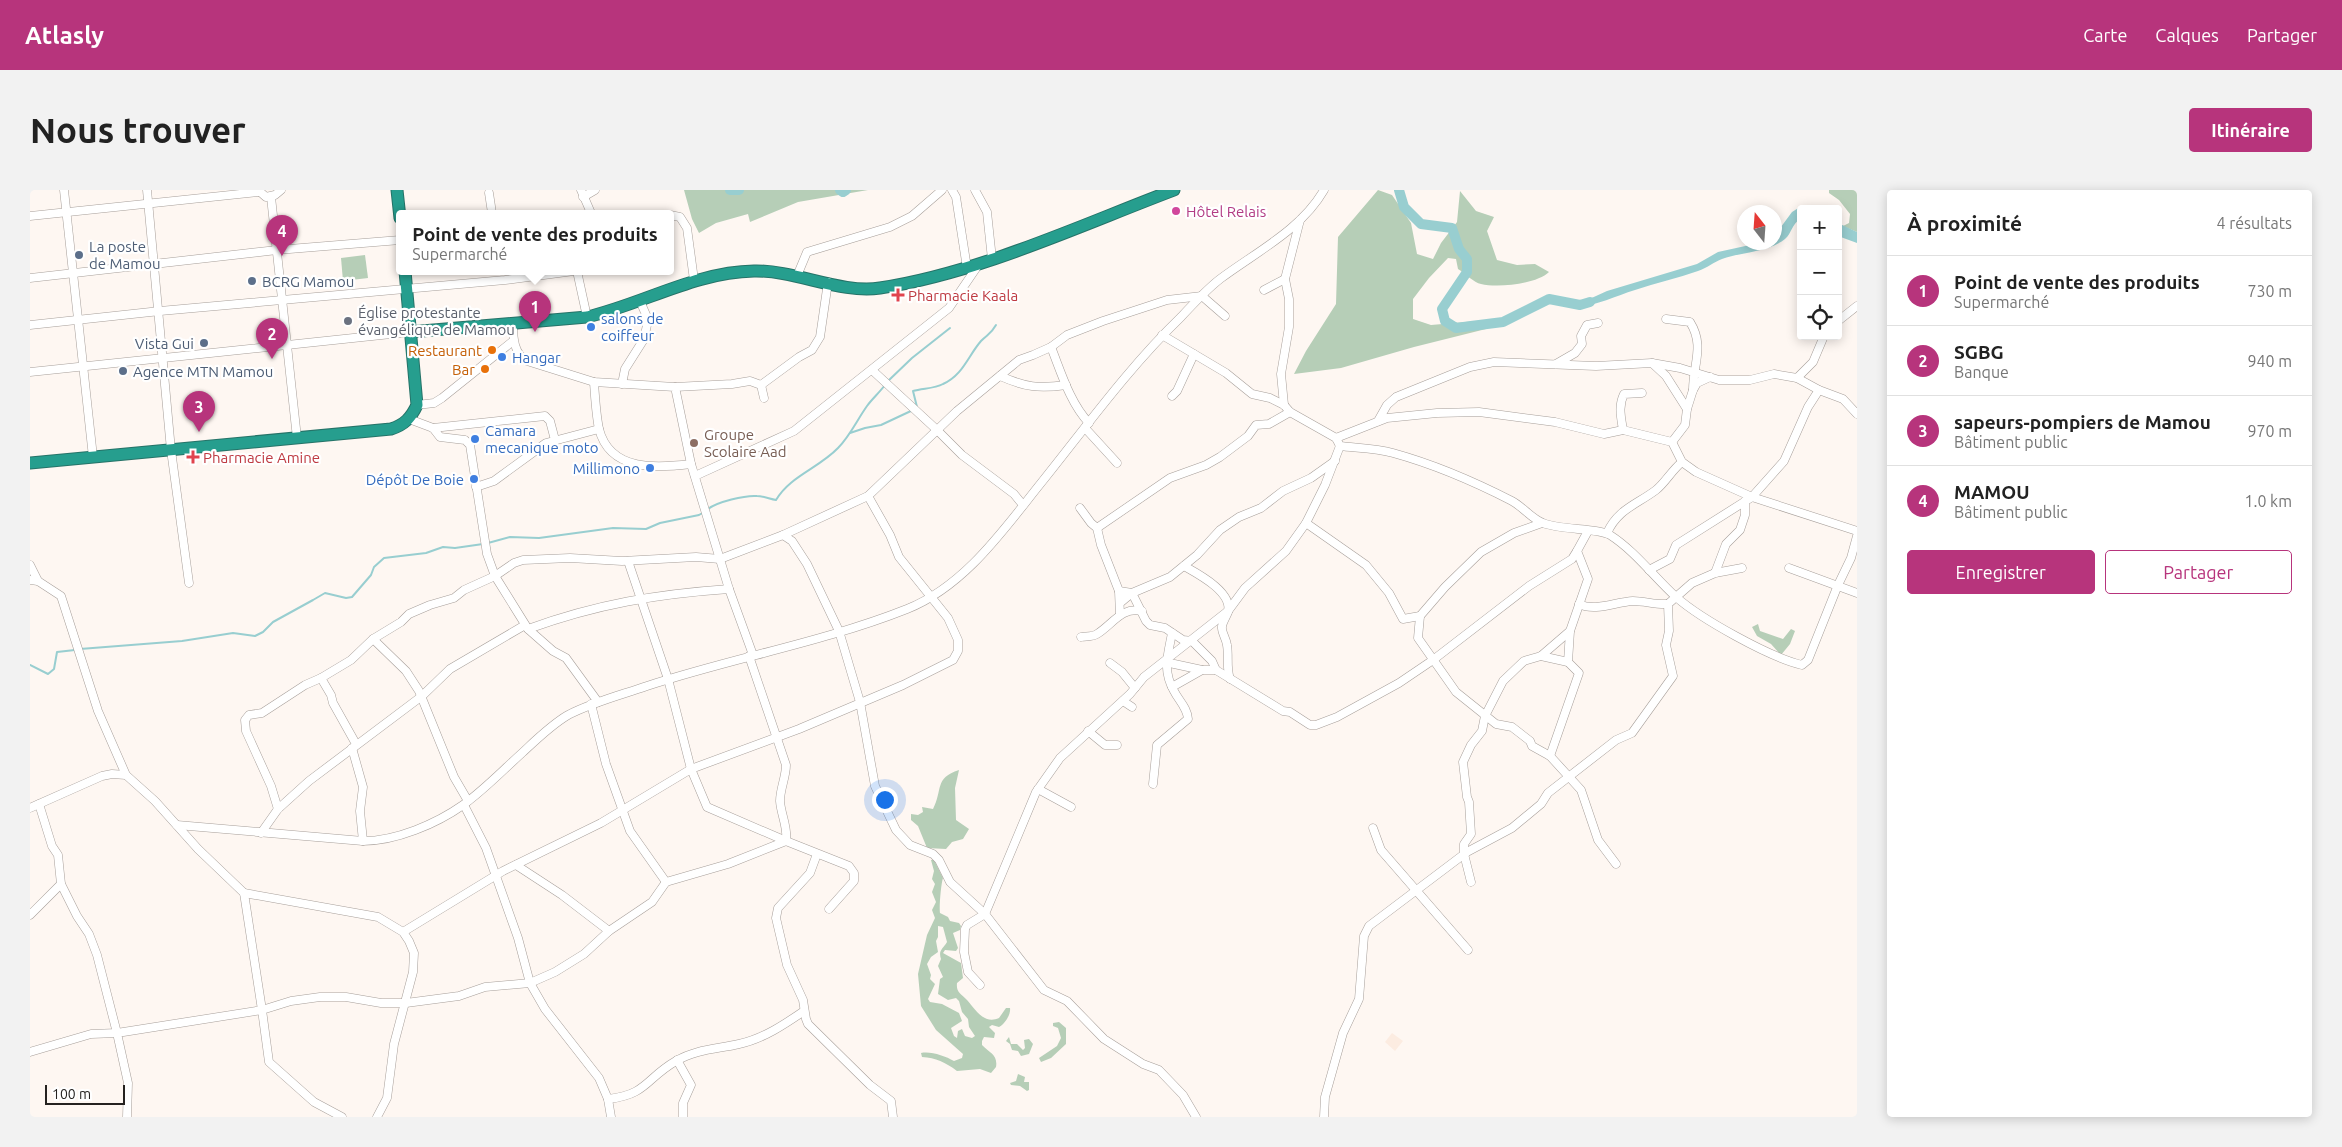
<!DOCTYPE html>
<html lang="fr">
<head>
<meta charset="utf-8">
<style>
  :root { --surface:#fff; --page:#f2f2f2; --text:#222; --muted:#767676; --line:#e0e0e0; --accent:#b7347c }
  body { margin:0; font-family:Ubuntu,sans-serif; background:var(--page); color:var(--text) }
  .controls { position:absolute; right:15px; top:15px; display:grid; overflow:hidden; border-radius:5px; box-shadow:0 2px 12px #0003 }
  .controls button { width:45px; height:45px; display:grid; place-items:center; padding:0; border:0; border-bottom:1px solid var(--line); background:var(--surface); color:var(--text); font:25px sans-serif }
  .compass { position:absolute; left:1707px; top:15px; width:45px; height:45px; border-radius:50%; background:var(--surface); box-shadow:0 2px 12px #0003; rotate:343deg }
  .scale { position:absolute; left:15px; bottom:12px; width:80px; box-sizing:border-box; padding-left:5px; border:2px solid #252220; border-top:0; font-size:14px; line-height:18px; white-space:nowrap; color:#252220; -webkit-text-stroke:4px #fff; paint-order:stroke }
  .you { position:absolute; left:854px; top:609px; width:18px; height:18px; margin:-12px; border:4px solid #fff; border-radius:50%; background:#1a73e8; box-shadow:0 0 0 8px #1a73e833 }
  .badge { display:grid; place-items:center; width:32px; height:32px; border-radius:50%; background:var(--accent); color:#fff; font-size:16px; font-weight:700 }
  .pin { position:absolute; translate:-50% -41px; filter:drop-shadow(0 1px 2px #0008) }
  .pin::after { content:''; position:absolute; top:26px; width:18px; height:15px; background:inherit; clip-path:polygon(0 0,100% 0,50% 100%) }
  .popup { position:absolute; left:366px; top:20px; width:278px; height:65px; box-sizing:border-box; display:grid; place-content:center; border-radius:5px; background:var(--surface); filter:drop-shadow(0 1px 4px #0005); font-size:16px; white-space:nowrap; color:var(--muted) }
  .popup b { font-size:19px; color:var(--text) }
  .popup::after { content:''; position:absolute; left:50%; top:100%; margin-left:-10px; border:10px solid transparent; border-top-color:var(--surface) }
  .list { margin:0; padding:0; list-style:none }
  h2 { display:flex; justify-content:space-between; align-items:center; height:65px; margin:0; padding:0 20px; font-size:21px }
  h2 small { font-size:16px; font-weight:400; color:var(--muted) }
  .list li { display:grid; grid-template-columns:32px 1fr auto; gap:15px; align-items:center; box-sizing:border-box; height:70px; padding:0 20px; border-top:1px solid var(--line) }
  .list b { display:block; font-size:19px; white-space:nowrap }
  .list p { margin:0; font-size:16px; white-space:nowrap; color:var(--muted) }
  .list em { font-size:16px; font-style:normal; color:var(--muted) }
  .actions { display:flex; gap:10px; padding:15px 20px }
  .actions a { flex:1; padding:11px 0; border:1px solid var(--accent); border-radius:5px; text-align:center; font-size:18px; color:var(--accent) }
  .actions .main { background:var(--accent); color:#fff }
  .icon { flex:none; width:28px; height:28px; fill:none; stroke:currentColor; stroke-width:2; stroke-linecap:round; stroke-linejoin:round }
  .map { position:relative; flex:none; width:1827px; height:927px; overflow:hidden; border-radius:5px }
  header { display:flex; align-items:center; gap:30px; box-sizing:border-box; height:70px; padding:0 25px; background:var(--accent); color:#fff }
  header strong { font-size:24px }
  nav { display:flex; gap:28px; margin-inline-start:auto; font-size:18px }
  .intro { display:flex; align-items:center; justify-content:space-between; box-sizing:border-box; height:120px; padding:0 30px }
  h1 { margin:0; font-size:35px }
  .button { padding:12px 22px; border-radius:5px; background:var(--accent); color:#fff; font-size:18px; font-weight:700 }
  main { display:flex; gap:30px; padding:0 30px }
  aside { flex:1; background:var(--surface); border-radius:5px; box-shadow:0 2px 12px #0003 }
  .map>svg:first-child { display:block }
  .built { fill:#fcece1 }
  .green { fill:#b6ceb7; fill-rule:evenodd }
  .water { fill:#98ced0 }
  .lines { fill:none; stroke-linecap:round; stroke-linejoin:round }
  .stream { stroke:#98ced0; stroke-width:2 }
  .river { stroke:#98ced0; stroke-width:10 }
  .minor-casing { stroke:#a79f9a; stroke-width:9 }
  .highway-casing { stroke:#267368; stroke-width:13 }
  .minor { stroke:#fff; stroke-width:8 }
  .highway { stroke:#269e8e; stroke-width:11 }
  .hotel-dot { fill:#d1479c; stroke:#fff; stroke-width:2 }
  .service-dot { fill:#5c6f8a; stroke:#fff; stroke-width:2 }
  .health-dot { fill:#e0444e; stroke:#fff; stroke-width:2 }
  .worship-dot { fill:#6b7280; stroke:#fff; stroke-width:2 }
  .shop-dot { fill:#3f7fe0; stroke:#fff; stroke-width:2 }
  .food-dot { fill:#e8710a; stroke:#fff; stroke-width:2 }
  .education-dot { fill:#8d6e63; stroke:#fff; stroke-width:2 }
  .labels { text-anchor:middle; dominant-baseline:central; stroke-width:4.5; stroke-linejoin:round; paint-order:stroke }
  .hotel-label { font-size:15px; fill:#b23c85; stroke:#fff; text-anchor:start }
  .service-label { font-size:15px; fill:#4e5e75; stroke:#fff; text-anchor:start }
  .health-label { font-size:15px; fill:#be3a42; stroke:#fff; text-anchor:start }
  .worship-label { font-size:15px; fill:#5b616d; stroke:#fff; text-anchor:start }
  .shop-label { font-size:15px; fill:#366cbe; stroke:#fff; text-anchor:start }
  .food-label { font-size:15px; fill:#c56008; stroke:#fff; text-anchor:end }
  .education-label { font-size:15px; fill:#785e54; stroke:#fff; text-anchor:start }
</style>
</head>
<body>
<header>
<strong>Atlasly</strong>
<nav><a>Carte</a><a>Calques</a><a>Partager</a></nav>
</header>
<div class="intro"><h1>Nous trouver</h1><a class="button">Itinéraire</a></div>
<main>
<div class="map">
<svg width="1827" height="927" viewBox="0 0 1827 927">
  <rect width="100%" height="100%" fill="#fef7f2"/>
  <polygon class="built" points="1362,843 1373,851 1365,861 1355,852"/>
  <g class="green">
    <polygon points="654,0 838,0 768,12 720,32 718,24 686,33 669,43 662,29"/>
    <path d="M1348 0 1362 5 1381 33 1387 64 1403 69 1411 53 1427 32 1430 1 1446 21 1464 27 1457 41 1467 70 1487 75 1505 74 1519 82C1507 94 1468 98 1451 94 1444 93 1435 83 1428 79L1426 69 1418 68 1399 88 1383 109V129L1401 135 1459 130 1456 139 1384 157 1311 178 1264 184 1276 161 1306 114 1308 47Z"/>
    <polygon points="1799,0 1827,0 1827,42 1813,36 1819,33 1820,24 1809,10 1799,3"/>
    <polygon points="335,65 338,88 313,91 311,68"/>
    <polygon points="1728,434 1730,441 1753,449 1761,439 1765,441 1760,454 1751,465 1741,454 1727,446 1722,437"/>
    <path d="M929 580 925 598 926 630 939 639 933 649 922 652 916 659 897 658 888 636 881 630V624L888 625 893 622 892 617 903 619C913 600 904 588 929 580Z"/>
    <path d="M901 670H904L913 688C911 694 909 717 910 723L918 727 920 731 929 733 931 736 930 740 923 743 928 758 926 761 915 760 913 763 931 773 933 788 927 793C926 803 931 803 937 810 945 819 954 835 969 828L976 818H980C981 824 975 834 969 837L962 835 959 837 965 843 964 848 954 847 952 851V855C960 863 968 865 966 877L961 883 950 879 927 881C915 872 906 868 892 867L891 863C901 861 915 866 924 871L932 868 933 864 906 840 891 816 888 784 897 745 905 728 902 720 906 712 902 702 905 694 902 689 904 681ZM908 736 913 737 917 752C913 759 908 760 911 769L908 776 913 787 910 789 908 804 918 810 926 808 929 811 932 822 938 829 939 837 945 846 942 848 935 846 932 839 928 841 927 848 924 846 921 838 932 831 929 823 912 814 900 812 898 809 905 794 900 789 901 785 897 774 901 767 908 762 906 751 908 747Z"/>
    <polygon points="1029,832 1036,838 1036,854 1021,868 1011,872 1009,868 1027,856 1031,848 1028,838 1023,836 1023,833"/>
    <polygon points="979,847 981,854 987,854 993,860 995,858 994,850 999,849 1003,854 999,864 991,866 988,861 982,860 980,854 976,851"/>
    <polygon points="988,884 995,887 994,892 999,892 999,900 997,901 990,896 981,895 980,893 986,891"/>
  </g>
  <g class="water">
    <path d="M1770 17 1776 19H1771V28C1761 35 1762 43 1755 49 1739 62 1711 62 1692 69 1684 72 1677 78 1668 81 1648 88 1626 93 1605 100 1586 106 1567 115 1546 118L1547 110 1555 111 1577 101 1667 74 1688 62 1729 53 1744 52 1745 45 1762 22Z"/>
    <polygon points="1808,33 1827,42 1827,53 1808,46"/>
  </g>
  <g class="lines">
    <g class="stream">
      <polyline points="857,192 882,168 920,138"/>
      <path d="M887 217 883 201C892 198 904 199 913 194 933 185 938 166 951 151 958 144 961 144 966 135"/>
      <polyline points="820,243 835,238 851,235 883,220"/>
      <path d="M678 319C687 312 715 305 727 306 733 306 740 309 746 310 760 286 789 278 808 258 820 246 827 230 837 216 842 209 849 203 855 195"/>
      <polyline points="458,353 480,347 509,348 583,338 616,339 630,333 669,325 674,322"/>
      <polyline points="50,459 152,451 203,443 225,446 233,442 243,432 283,410 295,403 316,408 322,407 341,385 344,377 354,368 396,363 413,357 425,358 453,354"/>
      <polyline points="0,475 18,484 24,479 27,462 45,460"/>
    </g>
    <g class="river">
      <polyline points="700,0 709,0"/>
      <polyline points="810,0 813,2 816,0"/>
      <polyline points="1369,0 1374,17 1391,34 1422,38 1429,59 1437,69 1437,82 1412,119 1415,131 1426,138 1441,136 1473,132 1519,109 1550,115 1560,112"/>
    </g>
    <g class="minor-casing">
      <g id="minor">
        <polyline points="34,0 63,267"/>
        <polyline points="117,0 141,260 159,393"/>
        <polyline points="228,0 236,7 245,5 251,0"/>
        <polyline points="551,0 561,23"/>
        <polyline points="922,0 926,7 937,78"/>
        <polyline points="945,0 957,22 962,69"/>
        <polyline points="459,3 462,23"/>
        <polyline points="241,7 267,248"/>
        <polyline points="553,7 565,0"/>
        <polyline points="640,25 650,27 657,38 664,90"/>
        <polyline points="0,26 229,2"/>
        <polyline points="547,81 557,127"/>
        <polyline points="767,86 777,62 860,37 882,26 912,0"/>
        <polyline points="0,88 247,60 370,50"/>
        <polyline points="1234,100 1255,89"/>
        <path d="M1636 129 1660 132C1675 156 1663 174 1663 200"/>
        <polyline points="1808,131 1827,116"/>
        <polyline points="0,135 130,121 475,90 544,81"/>
        <path d="M483 135C483 148 484 164 497 171L564 192 645 197 661 274 699 399 723 465"/>
        <path d="M1132 145 1196 183 1222 204 1240 208 1254 215 1260 222 1306 248 1310 256C1327 258 1346 258 1363 263 1403 274 1445 292 1482 311 1493 317 1502 329 1513 333 1529 340 1570 338 1580 345 1605 361 1624 387 1646 407 1671 429 1739 467 1772 475L1778 470 1808 395 1821 368 1827 346"/>
        <path d="M1021 157C1031 182 1040 213 1059 233"/>
        <polyline points="1622,173 1636,186 1657,219"/>
        <polyline points="1526,174 1545,163 1552,154 1551,146 1557,135 1568,133"/>
        <polyline points="842,180 907,240 932,265 984,304 993,315"/>
        <polyline points="0,182 380,142"/>
        <path d="M970 186C995 197 1009 199 1036 195"/>
        <polyline points="1767,188 1783,172 1794,146"/>
        <path d="M564 192C565 207 566 224 569 239 580 282 627 278 661 274"/>
        <polyline points="592,194 595,179 614,149 617,135 617,127 610,111"/>
        <polyline points="731,195 769,167 782,160 790,147 798,92"/>
        <polyline points="645,197 702,194 720,191 731,195 734,208"/>
        <polyline points="1142,206 1147,201 1164,164"/>
        <polyline points="387,215 404,213 412,208 483,151"/>
        <polyline points="1254,215 1251,184 1259,137 1259,109 1255,89 1270,30"/>
        <polyline points="379,229 403,238 410,247 435,250 440,255 457,364 465,386 498,439 523,461 536,468 568,512"/>
        <polyline points="1348,231 1357,215 1366,207 1440,177 1464,172 1566,176 1622,173 1650,178 1689,190 1720,190 1744,184 1767,188 1789,200 1813,209 1827,224"/>
        <polyline points="403,238 515,226 520,231 525,250"/>
        <polyline points="1055,238 1087,273"/>
        <path d="M1593 240C1591 227 1588 216 1594 204L1612 203"/>
        <polyline points="1306,248 1357,228 1407,223 1449,222 1525,232 1574,244 1593,240 1642,252 1652,272 1666,282 1722,307 1827,341"/>
        <polyline points="1642,252 1655,235 1657,219 1663,200 1667,193 1680,187"/>
        <polyline points="665,286 764,241 919,118 949,74"/>
        <polyline points="446,297 464,291 516,253 569,239"/>
        <polyline points="1050,318 1061,333 1067,338 1071,355 1089,401"/>
        <polyline points="1276,333 1336,375 1359,403 1373,429 1390,426"/>
        <polyline points="1512,333 1484,343 1451,362 1415,397 1390,426 1388,448 1426,502 1466,534 1482,537 1500,551 1502,556 1520,566 1551,600 1568,650 1586,674"/>
        <polyline points="1067,338 1140,288 1176,275 1190,267 1218,246 1226,235 1239,234 1260,222"/>
        <path d="M1577 343C1588 319 1606 315 1626 300 1635 293 1642 280 1652 272"/>
        <polyline points="753,345 838,306 927,221 989,170 1003,165 1021,157 1037,145 1073,131 1137,110 1172,106 1195,126"/>
        <polyline points="598,371 638,489 661,579 677,617 756,651 819,676 824,683 824,691 799,719"/>
        <polyline points="0,375 8,391"/>
        <path d="M1154 376C1168 384 1203 402 1198 422 1196 427 1193 431 1192 436 1191 442 1196 448 1197 455 1199 466 1196 478 1200 489"/>
        <polyline points="1759,378 1827,403"/>
        <polyline points="1619,380 1640,369 1646,355 1722,307 1754,271 1778,217 1789,200"/>
        <polyline points="1685,383 1696,354 1710,340 1715,325 1715,311"/>
        <polyline points="0,390 8,391 31,406 68,521 96,585"/>
        <polyline points="1090,413 1102,403 1089,401 1090,425"/>
        <path d="M1549 414C1565 422 1585 412 1603 411 1615 411 1626 415 1638 414"/>
        <path d="M498 439C567 414 627 404 699 399"/>
        <path d="M1051 447C1055 446 1063 447 1067 444 1082 435 1092 416 1112 421"/>
        <polyline points="343,449 376,481 389,501 424,587 438,611"/>
        <polyline points="1511,466 1538,472"/>
        <polyline points="1135,472 1172,480"/>
        <polyline points="1080,473 1092,482 1105,498"/>
        <polyline points="1186,480 1182,471 1162,451 1153,450 1135,438 1120,435 1116,431 1102,403 1140,387 1167,365 1190,340 1209,327 1231,318 1253,301 1281,288 1305,271"/>
        <polyline points="291,488 301,505 303,513 326,554"/>
        <polyline points="1142,497 1172,480 1186,480 1253,521 1260,522 1280,535 1286,535 1307,527 1369,493 1403,470 1499,396 1542,369 1547,361"/>
        <polyline points="1093,511 1102,517"/>
        <path d="M561 514 576 574 600 641 636 692 698 674 756 651C758 637 751 625 750 611 750 599 756 587 756 575L719 466"/>
        <polyline points="1058,541 1075,555 1087,555"/>
        <polyline points="322,558 333,597 330,621 333,651"/>
        <polyline points="1520,566 1549,483 1538,472 1540,441 1558,389 1547,361 1558,341"/>
        <path d="M1123 594 1127 555 1158 529C1157 517 1149 511 1144 501 1132 480 1138 465 1142 443"/>
        <polyline points="1008,599 1041,617"/>
        <polyline points="434,615 456,658 488,748 500,793 515,819 569,888 578,909 581,927"/>
        <polyline points="0,618 72,586 82,584 96,585 125,611 168,659 214,703 232,820 87,843 98,893 97,927"/>
        <polyline points="248,619 241,596 216,541 215,530 219,525 232,523 275,495 291,488 321,470 343,449 371,432 379,424 400,415 424,408 434,400 465,386 484,373 493,370 540,368 592,371 666,367 690,369 753,345 762,351 777,374 809,441 830,512 845,596 866,640 880,655 903,664 909,670 920,692 955,724 1014,800 1037,811 1074,849 1113,874 1129,880 1153,905 1166,927"/>
        <path d="M147 635 333 651C366 651 406 634 433 615 454 600 473 580 492 563 507 549 521 535 538 525 563 512 591 505 617 496 702 468 794 452 877 419 935 396 974 339 1011 293 1056 237 1099 177 1151 127 1163 114 1176 100 1190 89 1226 62 1271 40 1294 0"/>
        <polyline points="1343,638 1351,660 1438,760"/>
        <polyline points="231,643 248,619 279,591 392,506 420,479 495,435"/>
        <polyline points="787,664 780,683 748,718 746,728 757,775 773,810 776,829 778,834 840,895 861,911 863,927"/>
        <polyline points="486,675 532,705 579,741"/>
        <polyline points="1441,692 1434,664 1434,654 1441,644 1439,612 1437,607 1433,572 1441,555 1452,541 1455,526 1473,491 1494,471 1511,466 1540,441"/>
        <polyline points="214,703 348,727 373,742 379,751 384,763 383,782 364,854 357,908 347,927"/>
        <polyline points="0,725 31,694"/>
        <polyline points="373,742 473,681 571,633 661,579 769,539 873,495 923,470 928,461 928,450 918,428 869,367 860,345 838,306"/>
        <polyline points="950,795 938,782 934,762 935,739 937,735 955,724 1006,602 1030,568 1100,504 1114,487 1198,421 1215,398 1256,361 1276,333 1295,295 1310,256"/>
        <polyline points="0,862 61,844 87,843 67,765 59,744 47,726 31,694 28,665 22,656 9,614"/>
        <polyline points="647,870 661,895 653,913 653,927"/>
        <path d="M578 909C617 905 616 888 646 871 666 859 688 859 709 854 733 849 755 834 774 821"/>
        <polyline points="312,927 284,912 239,872 232,820 261,811 290,807 316,807 351,813 376,813 429,806 455,797 500,793 525,782 554,764 579,741 622,712 636,692"/>
        <polyline points="1294,927 1295,907 1313,843 1329,809 1334,746 1339,736 1437,662 1482,638 1511,614 1518,603 1586,550 1602,543 1643,486 1636,455 1639,441 1638,414 1662,393 1685,383 1712,378"/>
      </g>
    </g>
    <g class="highway-casing">
      <g id="highway">
        <polyline points="367,0 370,28"/>
        <path d="M380 142 557 127C613 114 665 82 724 81 766 80 810 104 850 98 949 83 1051 35 1144 0"/>
        <path d="M0 273 361 239C374 235 381 228 387 215L375 81"/>
      </g>
    </g>
    <use href="#minor" class="minor"/>
    <use href="#highway" class="highway"/>
  </g>
  <circle class="hotel-dot" cx="1146" cy="21" r="5"/>
  <g class="service-dot">
    <circle cx="49" cy="65" r="5"/>
    <circle cx="222" cy="91" r="5"/>
    <circle cx="174" cy="153" r="5"/>
    <circle cx="93" cy="181" r="5"/>
  </g>
  <g class="health-dot">
    <path d="M865.5 97.5h5v5h5v5h-5v5h-5v-5h-5v-5h5z"/>
    <path d="M160.5 259.5h5v5h5v5h-5v5h-5v-5h-5v-5h5z"/>
  </g>
  <circle class="worship-dot" cx="318" cy="131" r="5"/>
  <g class="shop-dot">
    <circle cx="561" cy="137" r="5"/>
    <circle cx="472" cy="167" r="5"/>
    <circle cx="445" cy="249" r="5"/>
    <circle cx="620" cy="278" r="5"/>
    <circle cx="444" cy="289" r="5"/>
  </g>
  <g class="food-dot">
    <circle cx="462" cy="160" r="5"/>
    <circle cx="455" cy="179" r="5"/>
  </g>
  <circle class="education-dot" cx="664" cy="253" r="5"/>
  <g class="labels">
    <g class="hotel-label">
      <text x="1156" y="21">Hôtel Relais</text>
    </g>
    <g class="service-label">
      <text x="59" y="56">La poste<tspan x="59" dy="17">de Mamou</tspan></text>
      <text x="232" y="91">BCRG Mamou</text>
      <text x="164" y="153" text-anchor="end">Vista Gui</text>
      <text x="103" y="181">Agence MTN Mamou</text>
    </g>
    <g class="health-label">
      <text x="878" y="105">Pharmacie Kaala</text>
      <text x="173" y="267">Pharmacie Amine</text>
    </g>
    <g class="worship-label">
      <text x="328" y="122">Église protestante<tspan x="328" dy="17">évangélique de Mamou</tspan></text>
    </g>
    <g class="shop-label">
      <text x="571" y="128">salons de<tspan x="571" dy="17">coiffeur</tspan></text>
      <text x="482" y="167">Hangar</text>
      <text x="455" y="240">Camara<tspan x="455" dy="17">mecanique moto</tspan></text>
      <text x="610" y="278" text-anchor="end">Millimono</text>
      <text x="434" y="289" text-anchor="end">Dépôt De Boie</text>
    </g>
    <g class="food-label">
      <text x="452" y="160">Restaurant</text>
      <text x="445" y="179">Bar</text>
    </g>
    <g class="education-label">
      <text x="674" y="244">Groupe<tspan x="674" dy="17">Scolaire Aad</tspan></text>
    </g>
  </g>
</svg>
<div class="controls">
<button>+</button>
<button>−</button>
<button><svg class="icon" aria-label="locate" viewBox="0 0 24 24"><circle cx="12" cy="12" r="6"/><path d="M12 2v4M12 18v4M2 12h4M18 12h4"/></svg></button>
</div>
<svg class="compass" viewBox="-18 -18 36 36"><path d="M0-13l5 13h-10z" fill="#e53935"/><path d="M0 13l5-13h-10z" fill="#767676"/></svg>
<div class="scale">100 m</div>
<div class="you"></div>
<div class="pin badge" style="left:505px;top:142px">1</div>
<div class="popup"><b>Point de vente des produits</b>Supermarché</div>
<div class="pin badge" style="left:242px;top:169px">2</div>
<div class="pin badge" style="left:169px;top:242px">3</div>
<div class="pin badge" style="left:252px;top:66px">4</div>
</div>
<aside>
<h2>À proximité<small>4 résultats</small></h2>
<ul class="list">
<li><span class="badge">1</span><div><b>Point de vente des produits</b><p>Supermarché</p></div><em>730 m</em></li>
<li><span class="badge">2</span><div><b>SGBG</b><p>Banque</p></div><em>940 m</em></li>
<li><span class="badge">3</span><div><b>sapeurs-pompiers de Mamou</b><p>Bâtiment public</p></div><em>970 m</em></li>
<li><span class="badge">4</span><div><b>MAMOU</b><p>Bâtiment public</p></div><em>1.0 km</em></li>
</ul>
<div class="actions"><a class="main">Enregistrer</a><a>Partager</a></div>
</aside>
</main>
</body>
</html>
